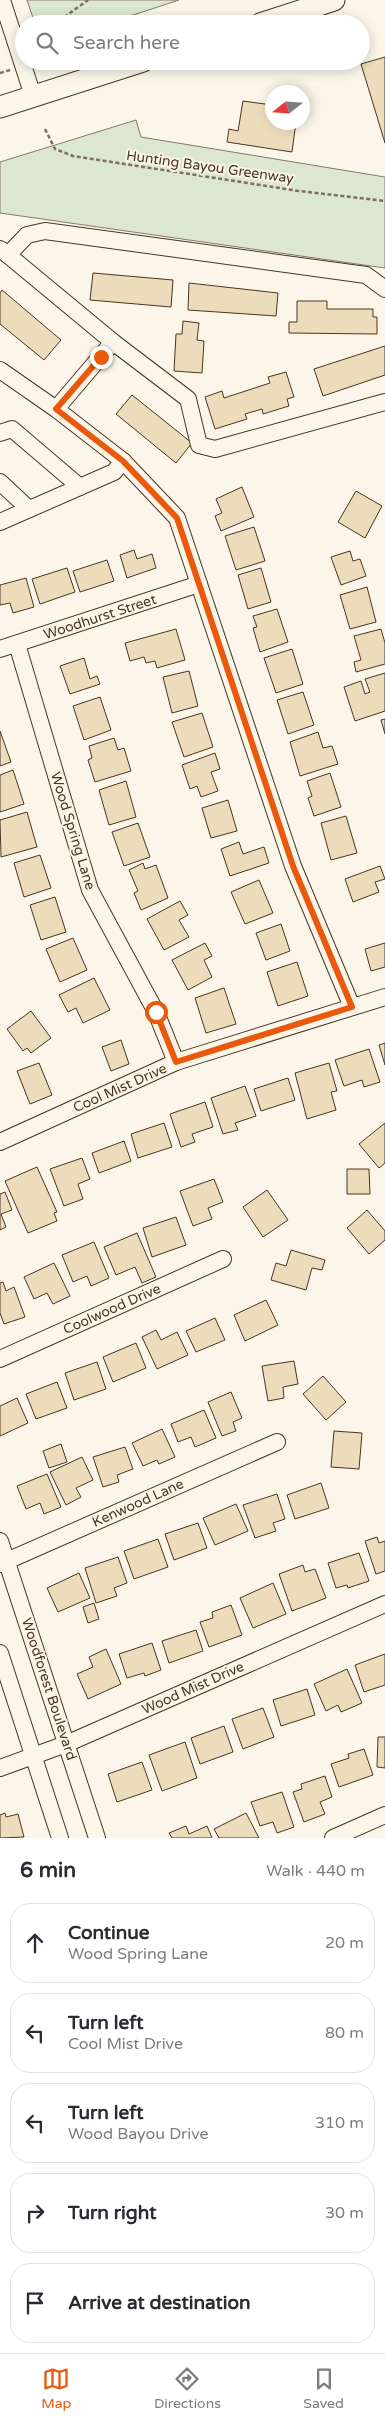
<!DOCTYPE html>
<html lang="en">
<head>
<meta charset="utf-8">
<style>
  :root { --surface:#fff; --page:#f2f2f3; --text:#2b2b33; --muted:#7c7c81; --line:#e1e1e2; --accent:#ea580c }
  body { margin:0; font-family:"Varela Round",sans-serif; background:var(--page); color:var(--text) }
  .compass { position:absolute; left:265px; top:85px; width:45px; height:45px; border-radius:50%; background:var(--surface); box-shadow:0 2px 12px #0003; rotate:253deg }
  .stop { position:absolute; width:15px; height:15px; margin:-11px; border:4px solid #ea580c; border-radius:50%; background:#fff }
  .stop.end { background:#ea580c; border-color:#fff; box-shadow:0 1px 5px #0008 }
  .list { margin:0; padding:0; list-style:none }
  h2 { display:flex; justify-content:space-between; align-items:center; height:65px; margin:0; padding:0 20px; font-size:21px }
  h2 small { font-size:16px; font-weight:400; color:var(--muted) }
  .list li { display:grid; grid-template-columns:32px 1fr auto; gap:15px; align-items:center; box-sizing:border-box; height:80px; margin:0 10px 10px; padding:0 10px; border:1px solid var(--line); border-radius:20px }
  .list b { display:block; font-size:19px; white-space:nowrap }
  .list p { margin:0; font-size:16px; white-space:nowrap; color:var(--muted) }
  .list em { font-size:16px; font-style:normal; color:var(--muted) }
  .icon { flex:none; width:28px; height:28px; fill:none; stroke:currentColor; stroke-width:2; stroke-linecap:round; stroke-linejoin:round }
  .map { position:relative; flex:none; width:385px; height:1838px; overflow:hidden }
  .search { position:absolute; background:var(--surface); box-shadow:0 2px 12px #0003; left:15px; right:15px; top:15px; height:55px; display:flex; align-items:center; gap:12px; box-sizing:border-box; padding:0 18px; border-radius:28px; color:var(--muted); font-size:19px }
  .sheet { height:515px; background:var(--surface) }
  nav { display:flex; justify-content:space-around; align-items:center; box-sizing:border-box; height:70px; border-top:1px solid var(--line); background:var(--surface); font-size:14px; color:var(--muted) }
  nav a { display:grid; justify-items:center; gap:2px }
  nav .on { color:var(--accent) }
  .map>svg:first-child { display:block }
  .green { fill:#dce7d0; stroke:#887966 }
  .building { fill:#ecdcbc; stroke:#4a3520 }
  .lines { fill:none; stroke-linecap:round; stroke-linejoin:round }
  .minor-casing { stroke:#4a3520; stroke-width:18 }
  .major-casing { stroke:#4a3520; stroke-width:23 }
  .path { stroke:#7f6f5c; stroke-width:2.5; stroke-dasharray:4 2.5; stroke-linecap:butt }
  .minor { stroke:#fbf6e9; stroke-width:16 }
  .major { stroke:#fbf6e9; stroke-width:21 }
  .route { stroke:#ea580c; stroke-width:6 }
  .labels { text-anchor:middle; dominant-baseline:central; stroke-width:4; stroke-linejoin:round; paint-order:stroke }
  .street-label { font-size:14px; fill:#4a3520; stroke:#fbf6e9 }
</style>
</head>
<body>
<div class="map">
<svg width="385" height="1838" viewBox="0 0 385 1838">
  <rect width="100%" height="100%" fill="#fbf6e9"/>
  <g class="green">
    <polygon points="27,0 179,0 106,24 35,24"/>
    <polygon points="136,120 141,137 385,177 385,268 0,213 0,162"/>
  </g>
  <g class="building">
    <polygon points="385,57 385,143 361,64"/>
    <polygon points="243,101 272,105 272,122 296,122 292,152 227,142 229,129 238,131"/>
    <polygon points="93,273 173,280 171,307 90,300"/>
    <polygon points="189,283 278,293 276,316 188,310"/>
    <polygon points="2,290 61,340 44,360 0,324 0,293"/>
    <polygon points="297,301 327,301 327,309 373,309 373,317 377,317 377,334 289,333 289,322 297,322"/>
    <polygon points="183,321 199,323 197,340 204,341 202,373 174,371 176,334 182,334"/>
    <polygon points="385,346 385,375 323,396 314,369"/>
    <polygon points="286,372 294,397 287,399 289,406 263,414 262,409 245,414 247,419 215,429 205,397 222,391 224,398 270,383 268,377"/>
    <polygon points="132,395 192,443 176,463 116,414"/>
    <polygon points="242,487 254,517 221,531 215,516 222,513 216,499"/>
    <polygon points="356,491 382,506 365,538 338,522"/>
    <polygon points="254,527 265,561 236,570 225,536"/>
    <polygon points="134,550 137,559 152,554 156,568 127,578 120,555"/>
    <polygon points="350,551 353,561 360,559 366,576 341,585 331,557"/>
    <polygon points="107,560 114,581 80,592 73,571"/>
    <polygon points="67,568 75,592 40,604 32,579"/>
    <polygon points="261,568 271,602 248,609 238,575"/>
    <polygon points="26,578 34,607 13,613 10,603 0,605 0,585"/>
    <polygon points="367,587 376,622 350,629 340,595"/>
    <polygon points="277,609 288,642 260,652 253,628 257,627 253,616"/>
    <polygon points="176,629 185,660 157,668 155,661 146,663 144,657 130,661 125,643"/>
    <polygon points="381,629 385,643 385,664 356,672 354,662 361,660 354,636"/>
    <polygon points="292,649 303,684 276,693 264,658"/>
    <polygon points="84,658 90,679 97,676 100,684 70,694 60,666"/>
    <polygon points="189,671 198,706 172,713 163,677"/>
    <polygon points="385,673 385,711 355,721 344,687 361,681 365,694 370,692 365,679"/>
    <polygon points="303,692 314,725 288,734 277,700"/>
    <polygon points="100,697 111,730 84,740 73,706"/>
    <polygon points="202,713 213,747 184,757 172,722"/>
    <polygon points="385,719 385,734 381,720"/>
    <polygon points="0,731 11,762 0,766"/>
    <polygon points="318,732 323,748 332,746 338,764 300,776 290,742"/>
    <polygon points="114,738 118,750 124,748 131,771 95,782 88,760 92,758 89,746"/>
    <polygon points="215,753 220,769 211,772 218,791 201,797 197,786 190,789 182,765"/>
    <polygon points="13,770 24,804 0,812 0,775"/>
    <polygon points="330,773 341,807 314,816 308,798 312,796 307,781"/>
    <polygon points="126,781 136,817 109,825 99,790"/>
    <polygon points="228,800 237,831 211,838 202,808"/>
    <polygon points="27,812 37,847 1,857 0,820"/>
    <polygon points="346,816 357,853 331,860 321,823"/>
    <polygon points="138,823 150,857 124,866 112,832"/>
    <polygon points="239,842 243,854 264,847 269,863 230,876 221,849"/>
    <polygon points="40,855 51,888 24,897 14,863"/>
    <polygon points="143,863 145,869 156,865 168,898 141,910 134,893 138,891 129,870"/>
    <polygon points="380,866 385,879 375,882 379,892 353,902 345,879"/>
    <polygon points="259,880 273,913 245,924 231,892"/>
    <polygon points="55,897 66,932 41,940 30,905"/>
    <polygon points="180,901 188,915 179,920 189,937 164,950 147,919"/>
    <polygon points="281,924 290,951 266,960 256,933"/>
    <polygon points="73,938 87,970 60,982 46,949"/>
    <polygon points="205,943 212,956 204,960 212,977 188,990 172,960"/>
    <polygon points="385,943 385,967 371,971 365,949"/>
    <polygon points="297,962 308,996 278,1006 267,972"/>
    <polygon points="94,978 110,1010 83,1023 76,1008 68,1012 59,995"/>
    <polygon points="224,988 236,1024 206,1033 195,998"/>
    <polygon points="31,1011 51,1038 31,1053 27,1048 23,1051 7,1029"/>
    <polygon points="121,1040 129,1064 111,1071 102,1047"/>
    <polygon points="385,1043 385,1065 379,1045"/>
    <polygon points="369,1049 380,1082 364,1087 362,1080 344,1086 335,1060"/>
    <polygon points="39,1063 52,1095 30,1104 17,1071"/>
    <polygon points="329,1063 337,1091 331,1092 336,1110 307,1119 295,1073"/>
    <polygon points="288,1078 295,1100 261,1111 254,1089"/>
    <polygon points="245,1086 256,1116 235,1123 238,1130 223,1134 211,1098"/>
    <polygon points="205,1102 213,1127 192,1134 195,1142 181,1147 170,1114"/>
    <polygon points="164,1123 172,1147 138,1158 131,1134"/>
    <polygon points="385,1123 385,1163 379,1168 359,1144"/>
    <polygon points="124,1141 131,1161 99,1173 92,1153"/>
    <polygon points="82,1158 90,1179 78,1184 83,1199 64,1206 50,1169"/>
    <polygon points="37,1167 57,1212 54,1213 57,1221 28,1233 5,1181"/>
    <polygon points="347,1169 369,1169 370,1194 347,1194"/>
    <polygon points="214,1179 223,1202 208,1208 212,1219 193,1226 180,1191"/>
    <polygon points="267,1190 288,1220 263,1237 243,1207"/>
    <polygon points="5,1192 12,1210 1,1214 6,1227 0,1230 0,1194"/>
    <polygon points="367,1210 385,1231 385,1240 369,1254 347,1228"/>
    <polygon points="176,1217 186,1245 152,1257 143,1228"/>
    <polygon points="137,1233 156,1277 142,1283 135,1267 116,1275 104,1247"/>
    <polygon points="94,1242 109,1278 91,1286 87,1276 73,1282 62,1255"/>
    <polygon points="291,1250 325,1260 322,1270 312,1268 306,1290 271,1280 276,1263 286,1266"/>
    <polygon points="54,1263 70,1296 53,1304 47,1293 34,1299 24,1277"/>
    <polygon points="3,1282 6,1291 14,1287 25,1317 4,1324 0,1313 0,1283"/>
    <polygon points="266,1300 278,1325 245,1341 234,1315"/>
    <polygon points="215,1318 225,1340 196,1352 186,1331"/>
    <polygon points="156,1330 161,1340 177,1332 188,1355 157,1369 142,1337"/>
    <polygon points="136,1343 146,1368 113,1382 103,1357"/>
    <polygon points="294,1361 298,1384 283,1387 284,1398 268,1401 262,1366"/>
    <polygon points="97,1362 106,1389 74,1400 65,1373"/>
    <polygon points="323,1376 346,1402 326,1420 303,1394"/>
    <polygon points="57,1382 67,1408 36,1419 26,1394"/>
    <polygon points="231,1392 242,1418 233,1422 236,1431 222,1436 208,1402"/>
    <polygon points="17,1398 28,1423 0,1436 0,1406"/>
    <polygon points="204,1410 216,1438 195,1447 191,1437 178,1442 171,1424"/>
    <polygon points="162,1429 175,1457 159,1464 157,1460 143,1466 132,1443"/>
    <polygon points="334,1431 362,1433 359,1469 331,1467"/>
    <polygon points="61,1444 67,1462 49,1468 43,1451"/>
    <polygon points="125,1447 133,1469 117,1475 119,1482 103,1487 93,1457"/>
    <polygon points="82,1457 93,1480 76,1488 81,1497 66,1505 50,1472"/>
    <polygon points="47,1474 61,1507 44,1514 40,1503 26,1509 17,1486"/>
    <polygon points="321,1483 329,1508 295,1519 287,1495"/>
    <polygon points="277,1494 285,1519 273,1523 276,1531 255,1538 243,1505"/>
    <polygon points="236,1504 248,1531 215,1545 203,1518"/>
    <polygon points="198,1523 207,1548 174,1560 165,1534"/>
    <polygon points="377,1537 379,1543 385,1541 385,1571 376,1574 365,1541"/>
    <polygon points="158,1539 168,1567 134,1579 124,1551"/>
    <polygon points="359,1553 369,1581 348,1588 347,1585 336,1588 328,1563"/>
    <polygon points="118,1557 127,1583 114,1588 117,1596 96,1603 85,1568"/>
    <polygon points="303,1565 305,1572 315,1569 326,1598 292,1611 279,1574"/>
    <polygon points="79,1573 90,1598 58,1612 47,1588"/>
    <polygon points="273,1583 286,1614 253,1628 240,1598"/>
    <polygon points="94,1603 99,1619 88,1623 83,1607"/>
    <polygon points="231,1605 242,1635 209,1647 200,1622 213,1618 212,1612"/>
    <polygon points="196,1630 203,1651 169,1663 162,1641"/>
    <polygon points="152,1643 161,1670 145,1676 144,1673 127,1678 119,1654"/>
    <polygon points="106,1649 121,1684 88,1699 77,1674 93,1667 89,1657"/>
    <polygon points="385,1654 385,1685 364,1692 355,1665"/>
    <polygon points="347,1669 362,1703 341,1712 338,1705 326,1711 314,1684"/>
    <polygon points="307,1689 315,1715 281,1726 273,1700"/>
    <polygon points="263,1708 274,1737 243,1749 232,1719"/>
    <polygon points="224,1726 233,1752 200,1764 191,1738"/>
    <polygon points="378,1737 385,1737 385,1768 377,1767"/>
    <polygon points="185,1742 197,1778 162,1791 149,1755"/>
    <polygon points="364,1749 373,1775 339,1787 331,1764 349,1758 348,1754"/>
    <polygon points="142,1762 152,1790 117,1802 108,1774"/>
    <polygon points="325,1776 332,1797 320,1802 325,1814 304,1822 293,1792 302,1789 301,1784"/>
    <polygon points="282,1792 294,1827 277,1833 273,1822 260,1826 251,1802"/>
    <polygon points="5,1813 6,1817 18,1814 24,1837 0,1838 0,1815"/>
    <polygon points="246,1813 259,1838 219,1838 214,1829"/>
    <polygon points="186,1826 189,1834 207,1826 212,1838 172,1838 169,1833"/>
  </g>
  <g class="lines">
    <g class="minor-casing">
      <g id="minor">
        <polyline points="2,0 33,96"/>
        <polyline points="0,249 8,255 27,235 45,231 366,275 385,289"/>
        <polyline points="8,255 113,342"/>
        <polyline points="0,370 56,409 123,461 177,518 293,866 352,1007"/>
        <polyline points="56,409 113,342 188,399 199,445 215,449 385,402"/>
        <polyline points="0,433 12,429 80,487"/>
        <polyline points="0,482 29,509"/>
        <polyline points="0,522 114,472 123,461"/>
        <polyline points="17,644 90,890 156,1012 176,1062"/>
        <polyline points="0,649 199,584"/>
        <polyline points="0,1142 176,1062 385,997"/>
        <polyline points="0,1359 223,1259"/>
        <polyline points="0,1541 97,1838"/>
        <polyline points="0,1564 277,1442"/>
        <polyline points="0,1653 60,1838"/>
        <polyline points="0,1768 66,1744 385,1604"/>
        <polyline points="333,1838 385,1815"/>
      </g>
    </g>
    <g class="major-casing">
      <g id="major">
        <polyline points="260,24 334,0"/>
        <polyline points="0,107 143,61"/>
      </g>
    </g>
    <g class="path">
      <polyline points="46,24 63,18 88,0"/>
      <polyline points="0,73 10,70"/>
      <polyline points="45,129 55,149 73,156 299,191 385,201"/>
    </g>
    <use href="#minor" class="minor"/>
    <use href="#major" class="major"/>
  </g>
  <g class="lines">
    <polyline class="route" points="101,357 56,409 123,461 177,518 293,866 352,1007 176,1062 156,1012"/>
  </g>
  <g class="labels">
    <g class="street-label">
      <text transform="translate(210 167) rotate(8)">Hunting Bayou Greenway</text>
      <text transform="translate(100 617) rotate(-18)">Woodhurst Street</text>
      <text transform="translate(73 831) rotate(73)">Wood Spring Lane</text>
      <text transform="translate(120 1088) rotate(-24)">Cool Mist Drive</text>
      <text transform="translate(112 1309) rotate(-24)">Coolwood Drive</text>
      <text transform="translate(138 1503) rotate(-24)">Kenwood Lane</text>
      <text transform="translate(193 1688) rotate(-24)">Wood Mist Drive</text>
      <text transform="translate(49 1689) rotate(72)">Woodforest Boulevard</text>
    </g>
  </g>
</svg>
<svg class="compass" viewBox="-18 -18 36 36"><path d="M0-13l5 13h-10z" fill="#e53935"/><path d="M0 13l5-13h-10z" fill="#7c7c81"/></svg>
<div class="stop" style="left:156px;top:1012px"></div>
<div class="stop end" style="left:101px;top:357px"></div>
<div class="search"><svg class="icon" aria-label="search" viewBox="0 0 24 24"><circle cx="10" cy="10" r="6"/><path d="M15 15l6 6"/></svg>Search here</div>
</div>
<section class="sheet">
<h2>6 min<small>Walk · 440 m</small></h2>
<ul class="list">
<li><svg class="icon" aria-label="ahead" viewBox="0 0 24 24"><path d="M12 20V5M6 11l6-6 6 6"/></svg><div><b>Continue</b><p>Wood Spring Lane</p></div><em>20 m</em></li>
<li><svg class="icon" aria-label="left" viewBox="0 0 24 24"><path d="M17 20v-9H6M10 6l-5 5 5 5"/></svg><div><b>Turn left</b><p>Cool Mist Drive</p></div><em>80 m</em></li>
<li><svg class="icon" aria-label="left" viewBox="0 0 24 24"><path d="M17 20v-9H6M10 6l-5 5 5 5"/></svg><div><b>Turn left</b><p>Wood Bayou Drive</p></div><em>310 m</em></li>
<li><svg class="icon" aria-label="right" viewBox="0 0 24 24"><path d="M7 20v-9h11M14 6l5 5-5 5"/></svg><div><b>Turn right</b></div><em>30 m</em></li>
<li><svg class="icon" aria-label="arrive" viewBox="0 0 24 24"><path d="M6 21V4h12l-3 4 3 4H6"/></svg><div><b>Arrive at destination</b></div></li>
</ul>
</section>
<nav>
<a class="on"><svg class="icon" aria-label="map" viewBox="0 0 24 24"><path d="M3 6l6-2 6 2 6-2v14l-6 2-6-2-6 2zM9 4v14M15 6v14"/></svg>Map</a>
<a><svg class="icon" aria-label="directions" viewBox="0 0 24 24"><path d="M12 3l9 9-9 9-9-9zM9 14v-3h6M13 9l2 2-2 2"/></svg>Directions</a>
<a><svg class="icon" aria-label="saved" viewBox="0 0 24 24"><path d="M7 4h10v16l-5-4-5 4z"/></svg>Saved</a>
</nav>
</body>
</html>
